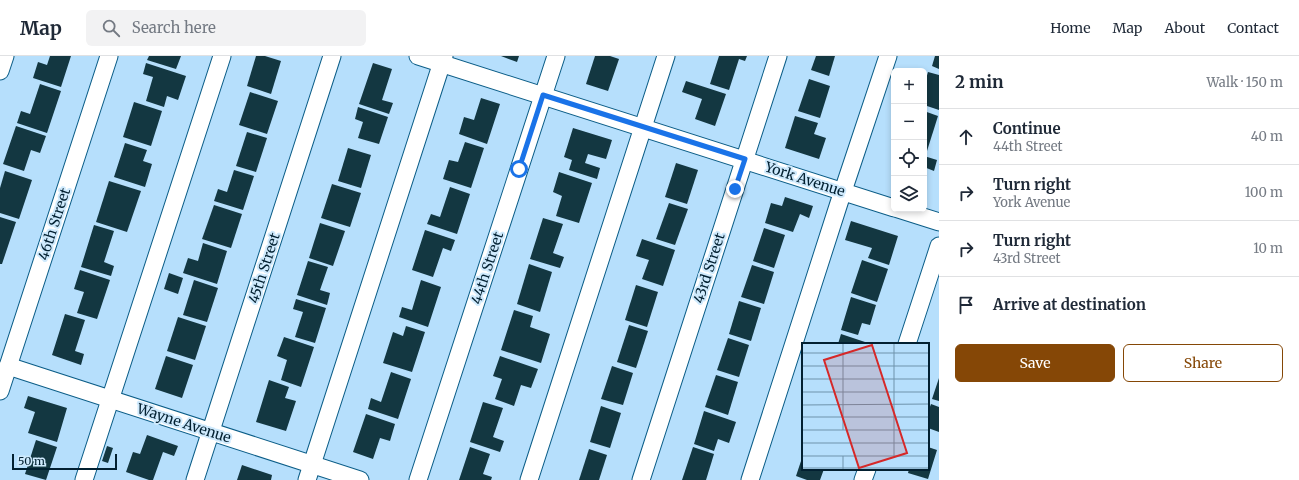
<!DOCTYPE html>
<html lang="en">
<head>
<meta charset="utf-8">
<style>
  :root { --surface:#fff; --page:#f2f2f3; --text:#1f2937; --muted:#747a83; --line:#e0e1e3; --accent:#854706 }
  body { margin:0; font-family:Merriweather,serif; background:var(--page); color:var(--text) }
  .controls { position:absolute; right:12px; top:12px; display:grid; overflow:hidden; border-radius:6px; box-shadow:0 2px 6px #0003 }
  .controls button { width:36px; height:36px; display:grid; place-items:center; padding:0; border:0; border-bottom:1px solid var(--line); background:var(--surface); color:var(--text); font:20px sans-serif }
  .scale { position:absolute; left:12px; bottom:10px; width:105px; box-sizing:border-box; padding-left:4px; border:2px solid #022031; border-top:0; font-size:11px; line-height:14px; white-space:nowrap; color:#022031; -webkit-text-stroke:3px #cfeafd; paint-order:stroke }
  .stop { position:absolute; width:12px; height:12px; margin:-9px; border:3px solid #1a73e8; border-radius:50%; background:#fff }
  .stop.end { background:#1a73e8; border-color:#fff; box-shadow:0 1px 4px #0008 }
  .list { margin:0; padding:0; list-style:none }
  h2 { display:flex; justify-content:space-between; align-items:center; height:52px; margin:0; padding:0 16px; font-size:17px }
  h2 small { font-size:13px; font-weight:400; color:var(--muted) }
  .list li { display:grid; grid-template-columns:26px 1fr auto; gap:12px; align-items:center; box-sizing:border-box; height:56px; padding:0 16px; border-top:1px solid var(--line) }
  .list b { display:block; font-size:15px; white-space:nowrap }
  .list p { margin:0; font-size:13px; white-space:nowrap; color:var(--muted) }
  .list em { font-size:13px; font-style:normal; color:var(--muted) }
  .actions { display:flex; gap:8px; padding:12px 16px }
  .actions a { flex:1; padding:9px 0; border:1px solid var(--accent); border-radius:6px; text-align:center; font-size:14px; color:var(--accent) }
  .actions .main { background:var(--accent); color:#fff }
  .icon { flex:none; width:22px; height:22px; fill:none; stroke:currentColor; stroke-width:2; stroke-linecap:round; stroke-linejoin:round }
  .map { position:relative; flex:none; width:939px; height:424px; overflow:hidden }
  header { display:flex; align-items:center; gap:24px; box-sizing:border-box; height:56px; padding:0 20px; background:var(--surface); border-bottom:1px solid var(--line) }
  header strong { font-size:19px }
  nav { display:flex; gap:22px; margin-inline-start:auto; font-size:14px }
  .search { width:280px; height:36px; background:var(--page); display:flex; align-items:center; gap:10px; box-sizing:border-box; padding:0 14px; border-radius:6px; color:var(--muted); font-size:15px }
  main { display:flex }
  aside { flex:1; background:var(--surface) }
  .map>svg:first-child { display:block }
  .building { fill:#133741 }
  .lines { fill:none; stroke-linecap:round; stroke-linejoin:round }
  .minor-casing { stroke:#0b5d87; stroke-width:19 }
  .minor { stroke:#fff; stroke-width:17 }
  .route { stroke:#1a73e8; stroke-width:5 }
  .labels { text-anchor:middle; dominant-baseline:central; stroke-width:4; stroke-linejoin:round; paint-order:stroke }
  .street-label { font-size:14px; fill:#022031; stroke:#cfeafd }
  .inset-road { fill:none; stroke:#6e93ab; stroke-width:1 }
  .view { fill:#d62828; fill-opacity:0.15; stroke:#d62828; stroke-width:2 }
  .inset-edge { fill:none; stroke:#022031; stroke-width:2 }
</style>
</head>
<body>
<header>
<strong>Map</strong>
<div class="search"><svg class="icon" aria-label="search" viewBox="0 0 24 24"><circle cx="10" cy="10" r="6"/><path d="M15 15l6 6"/></svg>Search here</div>
<nav><a>Home</a><a>Map</a><a>About</a><a>Contact</a></nav>
</header>
<main>
<div class="map">
<svg width="939" height="424" viewBox="0 0 939 424">
  <rect width="100%" height="100%" fill="#b6dffc"/>
  <g class="building">
    <polygon points="50,0 71,0 61,31 33,22 38,6 47,9"/>
    <polygon points="149,0 181,0 176,13 147,4"/>
    <polygon points="256,0 265,0 281,5 271,38 247,30"/>
    <polygon points="501,0 519,0 517,6"/>
    <polygon points="595,0 610,0 619,3 608,35 586,28"/>
    <polygon points="719,0 747,0 745,5 739,3 729,34 710,28"/>
    <polygon points="816,0 835,0 829,20 811,14"/>
    <polygon points="935,0 939,0 939,13 932,10"/>
    <polygon points="146,7 186,20 178,44 167,40 164,51 146,45 153,21 143,18"/>
    <polygon points="373,7 392,13 382,44 393,47 389,58 359,48"/>
    <polygon points="928,16 939,19 939,54 924,49 924,30"/>
    <polygon points="809,23 830,30 820,62 798,55"/>
    <polygon points="686,25 726,38 715,70 695,63 702,43 682,36"/>
    <polygon points="40,28 61,35 47,77 17,67 21,55 30,58"/>
    <polygon points="250,36 278,45 267,78 239,69"/>
    <polygon points="481,42 500,48 487,88 459,78 464,61 474,64"/>
    <polygon points="134,46 162,55 151,90 123,81"/>
    <polygon points="358,51 388,61 379,88 358,82 363,66 355,63"/>
    <polygon points="924,55 938,60 927,95 924,94"/>
    <polygon points="795,60 818,67 814,78 826,82 819,103 785,92"/>
    <polygon points="16,70 46,80 40,97 31,94 24,115 3,108"/>
    <polygon points="573,72 612,84 606,103 588,98 585,107 600,112 597,123 569,114 572,104 564,101"/>
    <polygon points="247,76 267,82 256,116 236,110"/>
    <polygon points="465,86 484,92 471,132 443,123 449,104 458,106"/>
    <polygon points="125,87 147,94 143,105 152,108 145,131 114,121"/>
    <polygon points="348,92 371,99 361,132 338,125"/>
    <polygon points="924,100 937,104 934,115 924,111"/>
    <polygon points="676,107 698,114 687,148 665,141"/>
    <polygon points="234,114 254,120 243,154 214,145 218,133 227,136"/>
    <polygon points="5,115 32,124 19,163 0,157 0,132"/>
    <polygon points="559,116 592,127 579,167 556,160 562,140 553,136"/>
    <polygon points="109,125 141,135 127,176 96,166"/>
    <polygon points="332,128 361,137 350,171 321,162"/>
    <polygon points="450,131 470,138 457,178 427,168 431,158 440,161"/>
    <polygon points="785,141 813,150 809,162 800,158 793,176 765,167 771,147 782,150"/>
    <polygon points="669,147 688,153 675,189 656,183"/>
    <polygon points="214,149 242,158 231,192 202,183"/>
    <polygon points="0,161 16,166 2,208 0,208"/>
    <polygon points="543,162 563,168 553,197 564,201 560,212 530,203"/>
    <polygon points="851,165 898,180 889,209 868,202 872,192 845,184"/>
    <polygon points="320,167 345,175 333,210 309,202"/>
    <polygon points="94,169 114,175 104,206 114,210 111,220 81,211"/>
    <polygon points="764,172 785,179 774,212 753,205"/>
    <polygon points="425,174 455,184 451,195 443,192 433,221 412,214"/>
    <polygon points="642,183 675,194 663,230 642,223 649,204 636,200"/>
    <polygon points="203,187 227,195 217,228 183,217 188,202 198,205"/>
    <polygon points="862,204 888,213 877,246 851,237"/>
    <polygon points="308,205 328,211 320,234 330,237 327,249 297,239"/>
    <polygon points="529,208 552,216 540,256 517,248"/>
    <polygon points="752,209 774,216 764,248 741,241"/>
    <polygon points="80,214 110,224 97,263 77,257 84,236 74,233"/>
    <polygon points="169,217 183,222 178,238 164,233"/>
    <polygon points="194,224 218,232 207,266 183,259"/>
    <polygon points="421,224 441,231 428,271 399,261 402,251 412,254"/>
    <polygon points="636,229 658,236 647,271 625,264"/>
    <polygon points="851,241 876,249 870,269 862,267 858,279 841,274"/>
    <polygon points="296,243 326,252 315,287 295,281 303,256 293,253"/>
    <polygon points="739,245 761,252 751,285 729,278"/>
    <polygon points="514,254 533,260 530,271 550,278 541,307 501,294"/>
    <polygon points="65,258 85,264 75,295 84,298 81,309 52,299"/>
    <polygon points="178,261 206,270 195,304 167,295"/>
    <polygon points="629,269 648,275 636,312 617,306"/>
    <polygon points="406,270 425,276 412,316 383,307 393,276 403,280"/>
    <polygon points="841,278 865,286 865,288 838,288"/>
    <polygon points="284,281 314,291 301,331 281,324 287,304 277,300"/>
    <polygon points="728,282 749,289 739,321 717,314"/>
    <polygon points="166,300 193,309 182,342 155,333"/>
    <polygon points="500,300 538,313 531,332 521,329 514,350 495,343 502,323 493,320"/>
    <polygon points="612,310 633,317 623,349 601,343"/>
    <polygon points="391,316 411,323 398,363 368,353 371,342 381,346"/>
    <polygon points="716,319 738,326 728,359 705,351"/>
    <polygon points="939,322 939,345 932,343"/>
    <polygon points="269,324 289,331 285,342 296,345 286,375 256,366"/>
    <polygon points="28,340 67,352 57,386 28,377 35,356 24,352"/>
    <polygon points="483,346 503,352 493,381 504,385 500,396 470,386"/>
    <polygon points="931,348 939,351 939,376 928,372 928,356"/>
    <polygon points="601,350 621,357 610,392 590,386"/>
    <polygon points="704,355 736,366 729,387 718,383 714,395 694,388"/>
    <polygon points="366,358 395,368 390,385 380,382 373,403 353,396"/>
    <polygon points="147,379 178,390 174,400 163,396 153,424 149,424 126,416 133,396 140,398"/>
    <polygon points="36,384 57,391 46,424 25,418"/>
    <polygon points="107,390 113,392 108,407 102,405"/>
    <polygon points="470,391 490,398 483,418 492,421 491,424 459,424"/>
    <polygon points="693,391 714,398 706,424 682,424"/>
    <polygon points="928,391 937,394 928,423 908,417 909,413 928,413"/>
    <polygon points="589,393 607,399 599,424 579,424"/>
    <polygon points="803,399 803,413 824,413 820,424 807,424 796,420"/>
    <polygon points="242,409 272,419 271,424 237,424"/>
  </g>
  <g class="lines">
    <g class="minor-casing">
      <g id="minor">
        <polyline points="418,0 894,152"/>
        <polyline points="0,15 5,0"/>
        <polyline points="898,153 939,166"/>
        <polyline points="907,288 939,190"/>
        <polyline points="8,310 360,424"/>
        <polyline points="0,335 109,0"/>
        <polyline points="84,424 222,0"/>
        <polyline points="195,424 332,0"/>
        <polyline points="307,424 444,0"/>
        <polyline points="418,424 556,0"/>
        <polyline points="529,424 666,0"/>
        <polyline points="641,424 778,0"/>
        <polyline points="750,424 839,147 888,0"/>
        <polyline points="863,424 867,413"/>
      </g>
    </g>
    <use href="#minor" class="minor"/>
  </g>
  <g class="lines">
    <polyline class="route" points="519,113 543,39 745,103 735,133"/>
  </g>
  <g class="labels">
    <g class="street-label">
      <text transform="translate(805 123) rotate(18)">York Avenue</text>
      <text transform="translate(54 168) rotate(-72)">46th Street</text>
      <text transform="translate(264 212) rotate(-72)">45th Street</text>
      <text transform="translate(487 212) rotate(-72)">44th Street</text>
      <text transform="translate(709 212) rotate(-72)">43rd Street</text>
      <text transform="translate(184 367) rotate(18)">Wayne Avenue</text>
    </g>
  </g>
  <g transform="translate(802 287)">
    <rect width="127" height="127" fill="#b6dffc"/>
    <path class="inset-road" d="M41 0V87M0 10H127M0 23H127M0 36H127M0 49H127M0 62 127 61M0 74H127M0 87H127M0 100H127M0 113H127M92 113V0M0 125H127M41 127V113"/>
    <path class="view" d="M70 2 105 110 57 125 22 17Z"/>
    <rect width="127" height="127" class="inset-edge"/>
  </g>
</svg>
<div class="controls">
<button>+</button>
<button>−</button>
<button><svg class="icon" aria-label="locate" viewBox="0 0 24 24"><circle cx="12" cy="12" r="6"/><path d="M12 2v4M12 18v4M2 12h4M18 12h4"/></svg></button>
<button><svg class="icon" aria-label="layers" viewBox="0 0 24 24"><path d="M12 4l9 5-9 5-9-5zM3 14l9 5 9-5"/></svg></button>
</div>
<div class="scale">50 m</div>
<div class="stop" style="left:519px;top:113px"></div>
<div class="stop end" style="left:735px;top:133px"></div>
</div>
<aside>
<h2>2 min<small>Walk · 150 m</small></h2>
<ul class="list">
<li><svg class="icon" aria-label="ahead" viewBox="0 0 24 24"><path d="M12 20V5M6 11l6-6 6 6"/></svg><div><b>Continue</b><p>44th Street</p></div><em>40 m</em></li>
<li><svg class="icon" aria-label="right" viewBox="0 0 24 24"><path d="M7 20v-9h11M14 6l5 5-5 5"/></svg><div><b>Turn right</b><p>York Avenue</p></div><em>100 m</em></li>
<li><svg class="icon" aria-label="right" viewBox="0 0 24 24"><path d="M7 20v-9h11M14 6l5 5-5 5"/></svg><div><b>Turn right</b><p>43rd Street</p></div><em>10 m</em></li>
<li><svg class="icon" aria-label="arrive" viewBox="0 0 24 24"><path d="M6 21V4h12l-3 4 3 4H6"/></svg><div><b>Arrive at destination</b></div></li>
</ul>
<div class="actions"><a class="main">Save</a><a>Share</a></div>
</aside>
</main>
</body>
</html>
